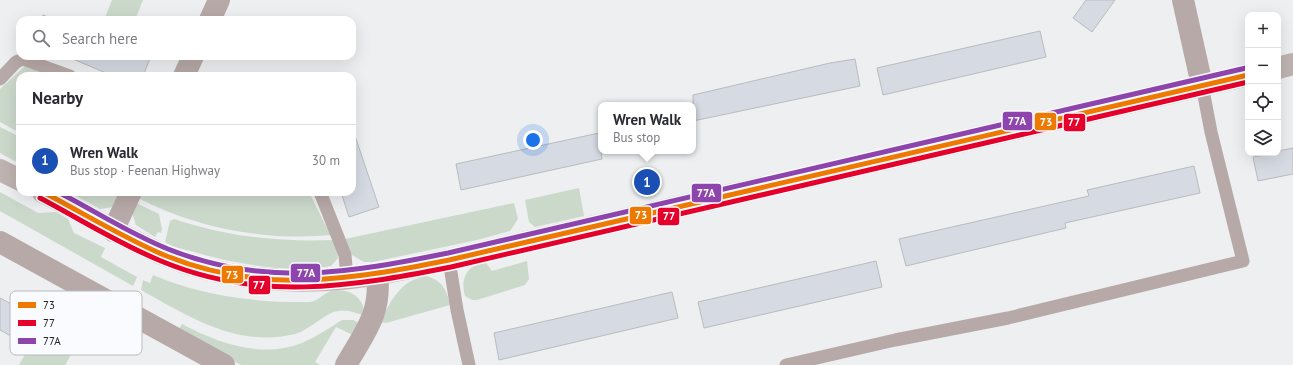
<!DOCTYPE html>
<html lang="en">
<head>
<meta charset="utf-8">
<style>
  :root { --surface:#fff; --page:#f2f2f3; --text:#2b2b33; --muted:#7c7c81; --line:#e1e1e2; --accent:#0f766e }
  body { margin:0; font-family:"PT Sans",sans-serif; background:var(--page); color:var(--text) }
  .controls { position:absolute; right:12px; top:12px; display:grid; overflow:hidden; border-radius:8px; box-shadow:0 4px 16px #0002 }
  .controls button { width:36px; height:36px; display:grid; place-items:center; padding:0; border:0; border-bottom:1px solid var(--line); background:var(--surface); color:var(--text); font:20px sans-serif }
  .you { position:absolute; left:533px; top:140px; width:14px; height:14px; margin:-10px; border:3px solid #fff; border-radius:50%; background:#1a73e8; box-shadow:0 0 0 6px #1a73e833 }
  .badge { display:grid; place-items:center; width:26px; height:26px; border-radius:50%; background:var(--accent); color:#fff; font-size:13px; font-weight:700 }
  .pin { position:absolute; translate:-50% -50%; border:2px solid #fff; box-shadow:0 1px 4px #0006 }
  .popup { position:absolute; left:598px; top:102px; width:98px; height:52px; box-sizing:border-box; display:grid; place-content:center; border-radius:8px; background:var(--surface); filter:drop-shadow(0 1px 3px #0005); font-size:13px; white-space:nowrap; color:var(--muted) }
  .popup b { font-size:15px; color:var(--text) }
  .popup::after { content:''; position:absolute; left:50%; top:100%; margin-left:-8px; border:8px solid transparent; border-top-color:var(--surface) }
  .list { margin:0; padding:0; list-style:none }
  h2 { display:flex; justify-content:space-between; align-items:center; height:52px; margin:0; padding:0 16px; font-size:17px }
  h2 small { font-size:13px; font-weight:400; color:var(--muted) }
  .list li { display:grid; grid-template-columns:26px 1fr auto; gap:12px; align-items:center; box-sizing:border-box; height:72px; padding:0 16px; border-top:1px solid var(--line) }
  .list b { display:block; font-size:15px; white-space:nowrap }
  .list p { margin:0; font-size:13px; white-space:nowrap; color:var(--muted) }
  .list em { font-size:13px; font-style:normal; color:var(--muted) }
  .icon { flex:none; width:22px; height:22px; fill:none; stroke:currentColor; stroke-width:2; stroke-linecap:round; stroke-linejoin:round }
  .map { position:relative; flex:none; width:1293px; height:365px; overflow:hidden }
  .search { position:absolute; background:var(--surface); box-shadow:0 4px 16px #0002; left:16px; top:16px; width:340px; height:44px; display:flex; align-items:center; gap:10px; box-sizing:border-box; padding:0 14px; border-radius:12px; color:var(--muted); font-size:15px }
  .panel { position:absolute; background:var(--surface); box-shadow:0 4px 16px #0002; left:16px; top:72px; width:340px; height:124px; border-radius:12px }
  .map>svg:first-child { display:block }
  .green { fill:#cbd9cb }
  .building { fill:#d6dae3; stroke:#babbbc }
  .lines { fill:none; stroke-linecap:round; stroke-linejoin:round }
  .lane { stroke:#b7a9a7; stroke-width:13 }
  .street { stroke:#b7a9a7; stroke-width:22 }
  .secondary { stroke:#beb3b0; stroke-width:22 }
  .bus-1-casing { stroke:#fafbfe; stroke-width:8 }
  .bus-2-casing { stroke:#fafbfe; stroke-width:8 }
  .bus-3-casing { stroke:#fafbfe; stroke-width:8 }
  .bus-1 { stroke:#ee7900; stroke-width:5 }
  .bus-2 { stroke:#e4002b; stroke-width:5 }
  .bus-3 { stroke:#8e44ad; stroke-width:5 }
  .key { fill:#fafbfe; stroke:#bababd; stroke-width:1 }
  .key-label { font-size:11px; fill:#242425 }
  .line-badge { stroke:#fafbfe; stroke-width:1.5 }
  .badge-label { font-size:11px; text-anchor:middle; font-weight:bold; fill:#fff }
</style>
</head>
<body>
<div class="map">
<svg width="1293" height="365" viewBox="0 0 1293 365">
  <rect width="100%" height="100%" fill="#eeeff0"/>
  <g class="green">
    <polygon points="112,0 143,0 135,20 104,20"/>
    <polygon points="25,66 44,72 42,76 20,76 20,133 0,122 0,89"/>
    <polygon points="0,127 20,137 20,164 0,153"/>
    <polygon points="579,188 584,216 535,227 529,222 525,200"/>
    <polygon points="0,192 38,213 56,212 68,219 74,233 105,248 101,257 137,277 133,286 0,211"/>
    <polygon points="69,192 113,192 120,197 113,207 100,209"/>
    <path d="M140 192H309L326 226 333 235C266 241 198 229 138 198Z"/>
    <polygon points="136,203 159,214 162,229 161,233 158,232 155,237 136,225 132,213"/>
    <polygon points="514,203 518,219 510,231 477,240 373,262 364,262 352,255 345,239"/>
    <path d="M174 219C228 237 278 242 336 240L338 258 331 266C290 274 230 263 191 251 182 249 172 247 165 242L170 221Z"/>
    <path d="M527 261 529 279 525 285 477 300H472L465 296C460 279 467 264 486 263L492 271Z"/>
    <path d="M153 275C202 296 257 303 309 302 322 302 323 287 345 291 356 293 366 304 364 315 356 313 346 309 338 311 326 312 310 330 295 334 238 348 189 317 141 290L143 280 150 283Z"/>
    <path d="M426 276C442 280 447 290 450 305L386 323 380 322C392 300 399 281 426 276Z"/>
    <polygon points="60,293 95,313 65,365 19,365"/>
    <path d="M342 320H353L361 324 355 336 336 327 315 362 320 365H241L178 331 182 324C218 343 261 359 302 343 316 337 329 328 342 320Z"/>
  </g>
  <g class="building">
    <polygon points="1086,0 1115,0 1092,32 1073,18"/>
    <polygon points="43,15 55,20 41,20"/>
    <polygon points="1040,31 1046,57 883,95 877,68"/>
    <polygon points="66,56 151,56 143,76 113,76"/>
    <polygon points="855,59 860,86 693,121 693,95 830,63"/>
    <polygon points="599,133 602,159 461,190 456,164"/>
    <polygon points="352,136 355,136 379,207 349,217 341,192 352,192"/>
    <polygon points="1293,148 1293,174 1258,181 1253,157 1278,153 1278,151"/>
    <polygon points="1194,166 1200,193 1065,223 1066,228 906,266 899,239 1089,196 1087,190"/>
    <polygon points="876,261 882,287 704,328 698,302"/>
    <polygon points="672,292 678,318 499,360 494,333"/>
    <polygon points="0,298 32,315 18,340 0,330"/>
  </g>
  <g class="lines">
    <g class="lane">
      <polyline points="0,79 16,62 23,59 70,76"/>
      <polyline points="320,192 345,255 347,278"/>
      <polyline points="449,260 457,310 469,365"/>
      <polyline points="786,365 895,340 1008,318 1243,261 1211,132 1202,85"/>
    </g>
    <g class="street">
      <polyline points="1183,0 1202,85"/>
      <polyline points="210,20 219,0"/>
      <polyline points="184,76 193,56"/>
      <polyline points="113,231 131,192"/>
      <polyline points="0,242 224,365"/>
      <path d="M346 365C364 333 382 314 377 274"/>
    </g>
    <g class="secondary">
      <polyline points="1278,68 1293,64"/>
      <polyline points="0,170 20,180"/>
      <path d="M43 192C84 213 122 237 164 255 218 278 283 284 341 279 377 276 413 267 449 260L1248 75"/>
    </g>
    <g class="bus-1-casing">
      <path id="bus-1" d="M43 192C83 213 122 237 164 255 261 295 350 280 449 260L1248 75"/>
    </g>
    <g class="bus-2-casing">
      <path id="bus-2" d="M40 198C80 219 119 244 161 261 259 302 350 287 451 267L1248 82"/>
    </g>
    <g class="bus-3-casing">
      <path id="bus-3" d="M58 192C95 211 130 234 168 249 266 288 349 273 448 253L1246 68"/>
    </g>
    <use href="#bus-1" class="bus-1"/>
    <use href="#bus-2" class="bus-2"/>
    <use href="#bus-3" class="bus-3"/>
  </g>
  <rect x="10" y="291" width="132" height="64" rx="6" class="key"/>
  <rect x="18" y="302" width="18" height="6" fill="#ee7900"/>
  <rect x="18" y="320" width="18" height="6" fill="#e4002b"/>
  <rect x="18" y="338" width="18" height="6" fill="#8e44ad"/>
  <g class="key-label">
    <text x="43" y="309">73</text>
    <text x="43" y="327">77</text>
    <text x="43" y="345">77A</text>
  </g>
  <g class="line-badge">
    <rect x="1002" y="111" width="31" height="20" rx="4" fill="#8e44ad"/>
    <rect x="1034" y="112" width="23" height="19" rx="4" fill="#ee7900"/>
    <rect x="1063" y="113" width="23" height="19" rx="4" fill="#e4002b"/>
    <rect x="691" y="183" width="31" height="20" rx="4" fill="#8e44ad"/>
    <rect x="629" y="206" width="23" height="19" rx="4" fill="#ee7900"/>
    <rect x="657" y="207" width="23" height="19" rx="4" fill="#e4002b"/>
    <rect x="290" y="263" width="31" height="20" rx="4" fill="#8e44ad"/>
    <rect x="221" y="265" width="23" height="19" rx="4" fill="#ee7900"/>
    <rect x="248" y="275" width="23" height="20" rx="4" fill="#e4002b"/>
  </g>
  <g class="badge-label">
    <text x="1017" y="125">77A</text>
    <text x="1046" y="126">73</text>
    <text x="1074" y="126">77</text>
    <text x="706" y="197">77A</text>
    <text x="641" y="219">73</text>
    <text x="669" y="220">77</text>
    <text x="306" y="277">77A</text>
    <text x="232" y="279">73</text>
    <text x="259" y="289">77</text>
  </g>
</svg>
<div class="controls">
<button>+</button>
<button>−</button>
<button><svg class="icon" aria-label="locate" viewBox="0 0 24 24"><circle cx="12" cy="12" r="6"/><path d="M12 2v4M12 18v4M2 12h4M18 12h4"/></svg></button>
<button><svg class="icon" aria-label="layers" viewBox="0 0 24 24"><path d="M12 4l9 5-9 5-9-5zM3 14l9 5 9-5"/></svg></button>
</div>
<div class="you"></div>
<div class="pin badge" style="left:647px;top:182px;background:#1a4fb4">1</div>
<div class="popup"><b>Wren Walk</b>Bus stop</div>
<div class="search"><svg class="icon" aria-label="search" viewBox="0 0 24 24"><circle cx="10" cy="10" r="6"/><path d="M15 15l6 6"/></svg>Search here</div>
<section class="panel">
<h2>Nearby<small></small></h2>
<ul class="list">
<li><span class="badge" style="background:#1a4fb4">1</span><div><b>Wren Walk</b><p>Bus stop · Feenan Highway</p></div><em>30 m</em></li>
</ul>
</section>
</div>
</body>
</html>
